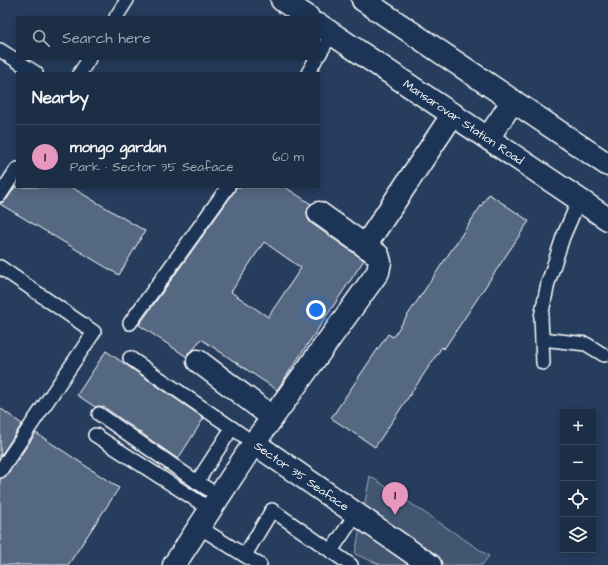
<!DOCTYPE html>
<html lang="en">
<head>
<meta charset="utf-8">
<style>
  :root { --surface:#1c2e46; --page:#293a51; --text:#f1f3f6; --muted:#a0a8b3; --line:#3a4a5f; --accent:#e797bd }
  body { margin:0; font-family:"Architects Daughter",sans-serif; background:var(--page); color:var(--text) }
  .controls { position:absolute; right:12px; bottom:12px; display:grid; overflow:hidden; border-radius:0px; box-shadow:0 2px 10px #0003 }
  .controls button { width:36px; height:36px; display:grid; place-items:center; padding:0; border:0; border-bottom:1px solid var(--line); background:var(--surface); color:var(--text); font:20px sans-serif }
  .you { position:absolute; left:316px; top:310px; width:14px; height:14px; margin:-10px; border:3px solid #fff; border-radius:50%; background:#1a73e8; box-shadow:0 0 0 6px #1a73e833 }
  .badge { display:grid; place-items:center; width:26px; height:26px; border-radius:50%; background:var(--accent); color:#111; font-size:13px; font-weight:700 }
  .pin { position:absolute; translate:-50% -33px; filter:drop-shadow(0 1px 2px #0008) }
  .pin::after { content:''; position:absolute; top:21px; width:14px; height:12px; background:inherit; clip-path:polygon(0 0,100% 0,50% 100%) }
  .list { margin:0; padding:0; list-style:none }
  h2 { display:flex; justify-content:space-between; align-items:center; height:52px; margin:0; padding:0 16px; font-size:17px }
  h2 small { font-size:13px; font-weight:400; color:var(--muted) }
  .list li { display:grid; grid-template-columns:26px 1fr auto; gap:12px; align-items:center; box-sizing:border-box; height:64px; padding:0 16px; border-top:1px solid var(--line) }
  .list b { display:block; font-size:15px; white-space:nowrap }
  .list p { margin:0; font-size:13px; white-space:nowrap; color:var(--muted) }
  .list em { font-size:13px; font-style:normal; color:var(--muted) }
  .icon { flex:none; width:22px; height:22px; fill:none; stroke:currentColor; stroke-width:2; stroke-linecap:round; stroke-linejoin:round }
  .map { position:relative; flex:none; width:608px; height:565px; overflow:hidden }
  .search { position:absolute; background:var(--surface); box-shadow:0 2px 10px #0003; left:16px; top:16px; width:304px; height:44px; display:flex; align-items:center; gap:10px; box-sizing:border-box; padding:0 14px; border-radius:0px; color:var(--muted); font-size:15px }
  .panel { position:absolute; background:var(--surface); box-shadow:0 2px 10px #0003; left:16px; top:72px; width:304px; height:116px; border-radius:0px }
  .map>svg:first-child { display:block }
  .green { fill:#425672; stroke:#a0aab8 }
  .building { fill:#556781; stroke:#fff; fill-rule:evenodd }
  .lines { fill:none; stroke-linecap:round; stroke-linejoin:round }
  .service-casing { stroke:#fff; stroke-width:16 }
  .minor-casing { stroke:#fff; stroke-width:25 }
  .secondary-casing { stroke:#fff; stroke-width:25 }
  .service { stroke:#1d3557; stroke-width:13 }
  .minor { stroke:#1d3557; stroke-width:22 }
  .secondary { stroke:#1d3557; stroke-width:22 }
  .labels { text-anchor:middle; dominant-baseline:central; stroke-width:3; stroke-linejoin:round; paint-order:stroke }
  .street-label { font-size:12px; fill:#fff; stroke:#1d3557 }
</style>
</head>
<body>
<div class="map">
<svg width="608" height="565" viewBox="0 0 608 565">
  <rect width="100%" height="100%" fill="#263d5e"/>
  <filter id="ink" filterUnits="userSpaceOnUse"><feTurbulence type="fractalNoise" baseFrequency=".025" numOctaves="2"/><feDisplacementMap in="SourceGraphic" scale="8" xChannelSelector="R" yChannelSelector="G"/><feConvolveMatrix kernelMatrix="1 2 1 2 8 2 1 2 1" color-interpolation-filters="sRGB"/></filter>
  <g filter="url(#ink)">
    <polygon class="green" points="370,476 489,556 482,565 381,565 355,554"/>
    <g class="building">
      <polygon points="15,187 71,187 145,231 119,275 0,204 7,199"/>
      <path d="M236 187H285L311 204 307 212 308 219 311 223 364 260 277 390 201 339 194 349 188 353 187 357 139 325 234 192ZM264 242 301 268 268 317 231 292Z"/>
      <polygon points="489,194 529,221 444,349 442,347 375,447 331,418 388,334 393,337"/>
      <polygon points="106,351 204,418 178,459 104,407 99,406 95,407 77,395"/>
      <polygon points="0,408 22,424 0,457"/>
      <polygon points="36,433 119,488 68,565 0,565 0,479 7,475"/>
    </g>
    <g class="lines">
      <g class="service-casing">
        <g id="service">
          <polyline points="116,17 127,0"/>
          <polyline points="0,50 36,73"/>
          <polyline points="319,55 332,33"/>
          <polyline points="80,73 89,59"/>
          <polyline points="308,73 316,59"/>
          <polyline points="0,195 17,169"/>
          <polyline points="0,267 94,332 0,471"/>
          <polyline points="130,323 228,187"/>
          <polyline points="542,339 586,344 604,355"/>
          <polyline points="130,358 254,443"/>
          <polyline points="543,363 541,317 548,283 563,237 579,200"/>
          <polyline points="99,414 197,482 232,428"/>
          <polyline points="95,435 210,509"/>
          <polyline points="197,482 219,496"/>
          <polyline points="199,527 260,565"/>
          <polyline points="331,551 356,514"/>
          <polyline points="245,555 272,510 351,565"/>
        </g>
      </g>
      <g class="minor-casing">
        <g id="minor">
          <polyline points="365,246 453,114"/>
          <polyline points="198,361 272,417"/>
          <path id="s1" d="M254 443 430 565"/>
          <polyline points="174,565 254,443 378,272 380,262 378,255 319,213"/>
        </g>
      </g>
      <g class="secondary-casing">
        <g id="secondary">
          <polyline points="282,0 308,17"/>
          <polyline points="363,0 608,165"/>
          <path id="s2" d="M319 25 608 219"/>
          <polyline points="488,138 513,101"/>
        </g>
      </g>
      <use href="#service" class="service"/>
      <use href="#minor" class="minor"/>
      <use href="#secondary" class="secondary"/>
    </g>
  </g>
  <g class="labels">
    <g class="street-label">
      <text stroke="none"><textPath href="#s2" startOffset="174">Mansarovar Station Road</textPath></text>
      <text stroke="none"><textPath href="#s1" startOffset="58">Sector 35 Seaface</textPath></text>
    </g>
  </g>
</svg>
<div class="controls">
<button>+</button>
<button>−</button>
<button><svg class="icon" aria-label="locate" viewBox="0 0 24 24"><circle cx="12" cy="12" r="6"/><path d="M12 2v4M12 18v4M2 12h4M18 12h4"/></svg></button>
<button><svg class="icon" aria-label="layers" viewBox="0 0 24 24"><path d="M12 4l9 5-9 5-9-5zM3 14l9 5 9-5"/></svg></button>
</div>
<div class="you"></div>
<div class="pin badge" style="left:395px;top:515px">1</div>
<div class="search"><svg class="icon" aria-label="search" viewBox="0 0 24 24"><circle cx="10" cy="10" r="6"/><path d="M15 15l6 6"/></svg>Search here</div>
<section class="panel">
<h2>Nearby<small></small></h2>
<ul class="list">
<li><span class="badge">1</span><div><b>mongo gardan</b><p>Park · Sector 35 Seaface</p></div><em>60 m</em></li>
</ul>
</section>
</div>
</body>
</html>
